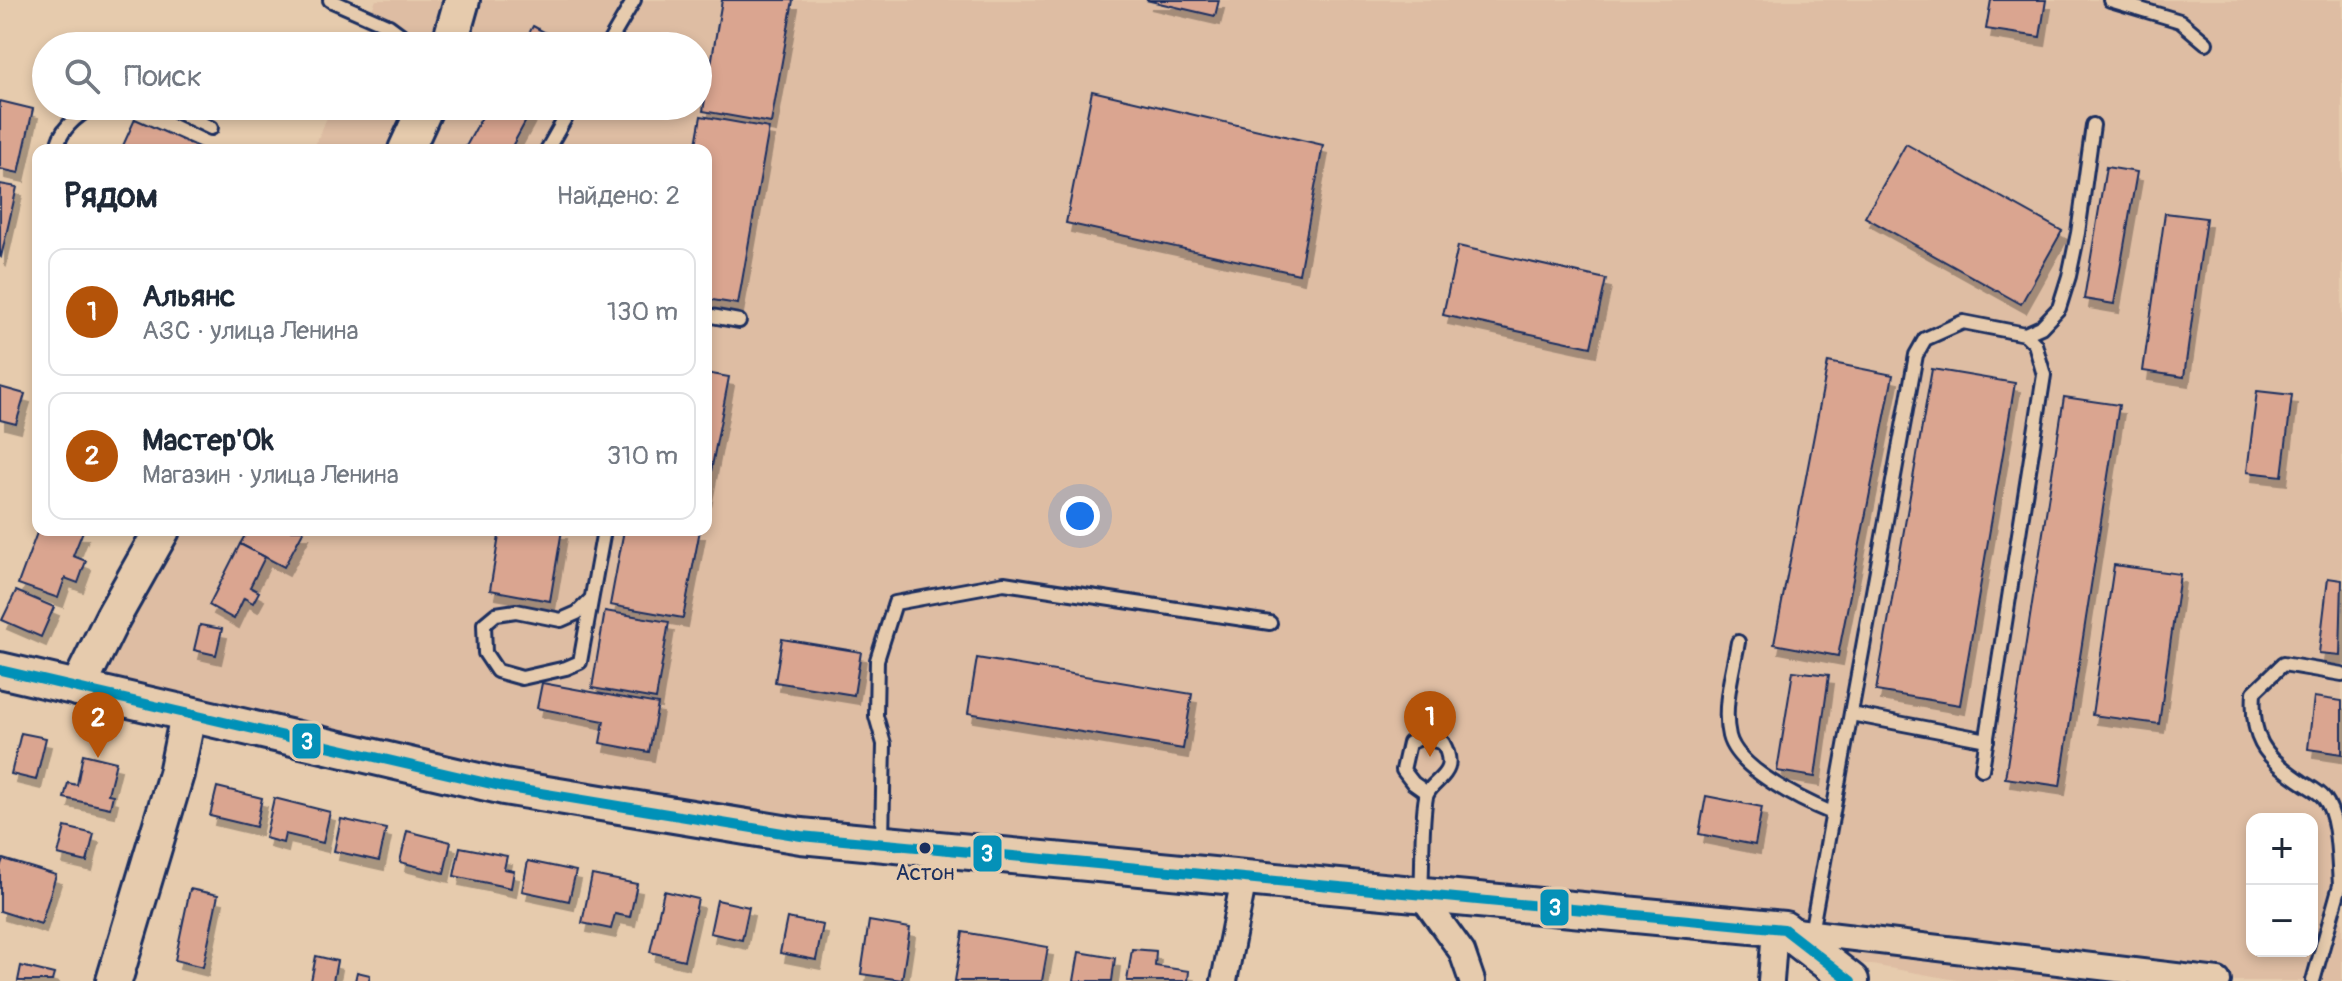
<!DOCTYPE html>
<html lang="ru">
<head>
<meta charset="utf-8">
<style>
  :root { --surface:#fff; --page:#f6f6f7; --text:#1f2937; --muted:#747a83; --line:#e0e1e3; --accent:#b45309 }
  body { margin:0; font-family:Pangolin,sans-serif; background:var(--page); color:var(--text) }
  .controls { position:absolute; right:24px; bottom:24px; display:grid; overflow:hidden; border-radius:16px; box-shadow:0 4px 12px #0003 }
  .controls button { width:72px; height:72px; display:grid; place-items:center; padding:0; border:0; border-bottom:2px solid var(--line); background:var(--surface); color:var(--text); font:40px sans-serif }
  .you { position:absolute; left:1080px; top:516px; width:28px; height:28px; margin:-20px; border:6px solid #fff; border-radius:50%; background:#1a73e8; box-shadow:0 0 0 12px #1a73e833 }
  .badge { display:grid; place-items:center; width:52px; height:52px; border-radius:50%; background:var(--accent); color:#fff; font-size:26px; font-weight:700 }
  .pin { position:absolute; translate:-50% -66px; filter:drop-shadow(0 2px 4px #0008) }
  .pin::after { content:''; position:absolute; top:42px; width:28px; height:24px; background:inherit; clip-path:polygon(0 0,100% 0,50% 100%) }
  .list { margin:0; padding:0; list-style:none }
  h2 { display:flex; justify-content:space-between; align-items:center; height:104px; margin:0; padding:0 32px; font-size:34px }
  h2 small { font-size:26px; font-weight:400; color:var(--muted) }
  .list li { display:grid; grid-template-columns:52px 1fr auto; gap:24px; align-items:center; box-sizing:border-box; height:128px; margin:0 16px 16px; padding:0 16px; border:2px solid var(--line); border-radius:16px }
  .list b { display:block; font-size:30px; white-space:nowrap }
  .list p { margin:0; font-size:26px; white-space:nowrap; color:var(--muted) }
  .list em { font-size:26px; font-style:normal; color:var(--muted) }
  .icon { flex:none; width:44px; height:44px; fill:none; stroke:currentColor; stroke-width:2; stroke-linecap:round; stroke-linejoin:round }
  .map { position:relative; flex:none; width:2342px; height:981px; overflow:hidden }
  .search { position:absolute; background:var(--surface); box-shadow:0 4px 12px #0003; left:32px; top:32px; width:680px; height:88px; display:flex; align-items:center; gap:20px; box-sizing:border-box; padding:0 28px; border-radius:44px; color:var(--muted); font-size:30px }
  .panel { position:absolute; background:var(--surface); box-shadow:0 4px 12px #0003; left:32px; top:144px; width:680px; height:392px; border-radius:16px }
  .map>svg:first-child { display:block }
  .built { fill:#debda3; fill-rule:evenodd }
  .building { fill:#daa590; stroke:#1b2f5e; stroke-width:2; filter:url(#shadow) }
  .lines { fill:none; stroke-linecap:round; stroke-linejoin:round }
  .lane-casing { stroke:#1b2f5e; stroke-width:18 }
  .street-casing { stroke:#1b2f5e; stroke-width:30 }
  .secondary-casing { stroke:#1b2f5e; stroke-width:40 }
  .lane { stroke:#e6cbad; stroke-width:12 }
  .street { stroke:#e6cbad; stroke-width:24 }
  .secondary { stroke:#e6cbad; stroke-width:34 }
  .bus-1-casing { stroke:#e6cbad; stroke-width:16 }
  .bus-1 { stroke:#0591b8; stroke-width:10 }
  .bus-dot { fill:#1b2f5e; stroke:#e6cbad; stroke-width:3 }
  .labels { text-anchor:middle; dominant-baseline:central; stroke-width:7; stroke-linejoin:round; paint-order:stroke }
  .bus-label { font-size:22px; fill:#1b2f5e; stroke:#e6cbad }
  .line-badge { stroke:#e6cbad; stroke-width:3 }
  .badge-label { font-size:22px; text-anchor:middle; font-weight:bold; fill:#fff }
</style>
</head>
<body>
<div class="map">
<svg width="2342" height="981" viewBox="0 0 2342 981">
  <defs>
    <filter id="shadow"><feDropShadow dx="5" dy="9" stdDeviation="0" flood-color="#0004"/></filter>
  </defs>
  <rect width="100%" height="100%" fill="#e6cbad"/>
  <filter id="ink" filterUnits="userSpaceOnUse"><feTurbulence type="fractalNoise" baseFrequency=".0125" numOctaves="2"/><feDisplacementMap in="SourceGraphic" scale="16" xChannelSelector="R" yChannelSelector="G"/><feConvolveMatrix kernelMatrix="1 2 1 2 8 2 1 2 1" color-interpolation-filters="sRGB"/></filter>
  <g filter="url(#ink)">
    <path class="built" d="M376 0H2342V981H1962L1742 942 778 854 79 710 154 530H706V150H313L332 106H698V46H357ZM2252 819H2312V951H2252Z"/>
    <g class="building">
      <polygon points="722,0 793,0 771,123 703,111"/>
      <polygon points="1146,0 1219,0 1215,16"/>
      <polygon points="1991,0 2046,0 2040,37 1986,29"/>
      <polygon points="533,26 568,45 568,46 522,46"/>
      <polygon points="1092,91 1323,145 1299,274 1066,223"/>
      <polygon points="0,101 33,109 19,173 0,169"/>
      <polygon points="488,106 534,106 510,150 464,150"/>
      <polygon points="701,116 769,128 738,304 706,299 706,150 695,150"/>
      <polygon points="135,119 205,150 121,150"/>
      <polygon points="1906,144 2062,231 2021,304 1865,217"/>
      <polygon points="2106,167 2137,172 2114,304 2084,299"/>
      <polygon points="0,184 17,187 1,257 0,256"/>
      <polygon points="2165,213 2206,218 2184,377 2143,371"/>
      <polygon points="1458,246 1606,279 1591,347 1443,315"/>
      <polygon points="1828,362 1893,375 1838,656 1774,644"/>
      <polygon points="1932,369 2015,383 1960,705 1876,691"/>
      <polygon points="706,373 729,377 706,498"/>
      <polygon points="0,387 25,394 16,424 0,420"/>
      <polygon points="2257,391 2292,395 2282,476 2247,472"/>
      <polygon points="2064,397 2119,405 2060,786 2005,778"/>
      <polygon points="38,530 83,531 73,556 86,561 78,583 65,578 58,598 18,584"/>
      <polygon points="248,530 304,530 284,567 240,544"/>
      <polygon points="500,530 562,530 550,601 490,590"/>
      <polygon points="624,530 700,530 683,618 610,605"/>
      <polygon points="240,544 265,557 250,587 259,592 253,603 244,598 234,619 209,605"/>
      <polygon points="2114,565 2180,574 2159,724 2092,715"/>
      <polygon points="2328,578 2342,580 2340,655 2319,653"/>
      <polygon points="16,591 54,607 41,637 2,620"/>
      <polygon points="605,611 669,622 656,699 592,688"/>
      <polygon points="200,625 222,629 216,655 194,650"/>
      <polygon points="782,639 861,652 854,695 775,682"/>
      <polygon points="977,658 1192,694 1183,749 968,713"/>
      <polygon points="1793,671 1829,675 1815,777 1777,771"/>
      <polygon points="542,683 658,704 649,752 600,743 604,721 537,708"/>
      <polygon points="2314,697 2342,701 2342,754 2308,749"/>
      <polygon points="21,733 46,738 36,780 11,774"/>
      <polygon points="83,754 116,762 108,794 113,795 110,808 64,798 68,783 77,785"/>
      <polygon points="217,787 262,798 256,827 210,816"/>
      <polygon points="1706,796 1762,807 1755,845 1699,834"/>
      <polygon points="274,798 330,812 323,843 285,834 283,843 265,838"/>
      <polygon points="341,819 386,829 379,861 334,851"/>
      <polygon points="65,827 94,834 87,862 58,855"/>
      <polygon points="407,831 451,842 444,873 400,862"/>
      <polygon points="460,847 507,856 504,869 514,871 511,888 454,876"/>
      <polygon points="3,859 56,875 41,924 0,911 0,867"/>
      <polygon points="528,861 576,871 569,901 522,891"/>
      <polygon points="592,875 637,884 630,917 615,914 611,929 582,923"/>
      <polygon points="190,889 218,895 203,967 175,960"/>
      <polygon points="664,891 698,899 684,960 650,952"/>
      <polygon points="717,900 749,907 742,940 710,933"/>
      <polygon points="787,918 823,925 816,960 780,953"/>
      <polygon points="869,921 910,928 902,980 861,974"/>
      <polygon points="963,932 1048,947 1042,981 955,981"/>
      <polygon points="1132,949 1156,951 1155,966 1189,971 1188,981 1127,981"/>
      <polygon points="1079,952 1115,958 1112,981 1074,981"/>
      <polygon points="316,956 337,961 333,981 311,981"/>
      <polygon points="21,966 54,974 52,981 18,981"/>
      <polygon points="357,972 370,975 369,981 355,981"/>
    </g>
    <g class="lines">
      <g class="lane-casing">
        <g id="lane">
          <polyline points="330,0 389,26 416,46"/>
          <polyline points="2110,0 2180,21 2206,43"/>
          <polyline points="607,46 634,0"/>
          <polyline points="165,106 211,128"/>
          <path d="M57 150C58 130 77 116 93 106"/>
          <polyline points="547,150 572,106"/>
          <polyline points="706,315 739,321"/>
          <polyline points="591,599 577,613 561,620 516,611 496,614 484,624 485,653 497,671 522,678 566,668 580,662 604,530"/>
          <path d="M1738 642C1733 671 1722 707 1729 736 1737 769 1803 801 1832 813"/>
          <polyline points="1851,714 1987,740"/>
          <polyline points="1982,769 2044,375 2035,344 2025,334"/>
          <polyline points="882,840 884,744 876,716 877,660 895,603 1004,583 1270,623"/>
          <path d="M2340 884C2338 860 2339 816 2324 798 2318 791 2307 786 2299 780 2262 755 2251 737 2254 692L2283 664 2342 674"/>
          <path d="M1421 892C1423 864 1421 823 1426 797 1431 778 1461 777 1443 743L1423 737 1409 743 1403 770 1413 783 1427 793"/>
          <polyline points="1811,933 1916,355 1925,339 1963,322 2025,334 2041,327 2059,308 2069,276 2078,233 2093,125"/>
          <polyline points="2313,981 2342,878"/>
        </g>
      </g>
      <g class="street-casing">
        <g id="street">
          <polyline points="1421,895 1462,952 1472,981"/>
          <polyline points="1787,930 2218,981"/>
          <polyline points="1224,981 1244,878"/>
          <polyline points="1771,981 1775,929"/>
        </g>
      </g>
      <g class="secondary-casing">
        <g id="secondary">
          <polyline points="449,46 462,0"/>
          <polyline points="406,150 426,106"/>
          <polyline points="0,670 504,787 801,836 1784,929 1851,981"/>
          <polyline points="78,688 113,617 162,530"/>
          <polyline points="114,981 176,774 188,715"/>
        </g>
      </g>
      <use href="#lane" class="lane"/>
      <use href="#street" class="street"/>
      <use href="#secondary" class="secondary"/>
      <g class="bus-1-casing">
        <polyline id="bus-1" points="0,670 504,787 801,836 1784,929 1851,981"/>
      </g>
      <use href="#bus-1" class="bus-1"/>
    </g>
  </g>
  <circle class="bus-dot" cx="925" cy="848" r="7"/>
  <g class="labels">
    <g class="bus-label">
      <text x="925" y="873">Астон</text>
    </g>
  </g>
  <g class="line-badge">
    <rect x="291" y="722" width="31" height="38" rx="8" fill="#0591b8"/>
    <rect x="972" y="834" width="31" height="39" rx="8" fill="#0591b8"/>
    <rect x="1539" y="888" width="31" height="39" rx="8" fill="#0591b8"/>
  </g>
  <g class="badge-label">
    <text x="307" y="749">3</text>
    <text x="987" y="861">3</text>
    <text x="1555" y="915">3</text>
  </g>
</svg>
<div class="controls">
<button>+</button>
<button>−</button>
</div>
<div class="you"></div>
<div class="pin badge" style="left:1430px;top:757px">1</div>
<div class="pin badge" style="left:98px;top:758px">2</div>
<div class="search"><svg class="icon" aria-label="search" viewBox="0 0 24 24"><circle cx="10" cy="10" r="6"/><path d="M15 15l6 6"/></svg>Поиск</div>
<section class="panel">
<h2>Рядом<small>Найдено: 2</small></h2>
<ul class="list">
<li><span class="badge">1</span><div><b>Альянс</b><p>АЗС · улица Ленина</p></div><em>130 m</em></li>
<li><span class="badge">2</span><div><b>Мастер'Ok</b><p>Магазин · улица Ленина</p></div><em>310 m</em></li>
</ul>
</section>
</div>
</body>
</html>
